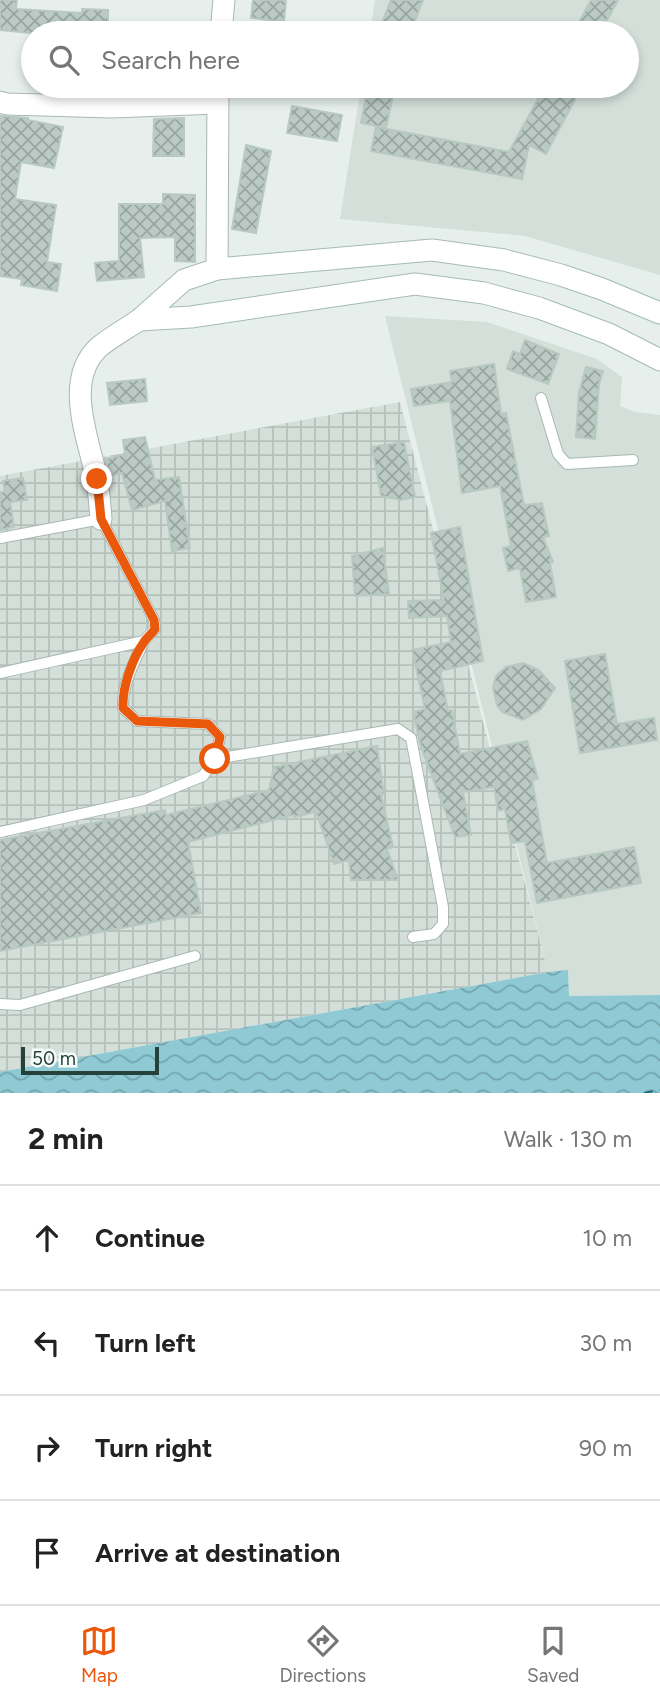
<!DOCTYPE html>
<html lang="en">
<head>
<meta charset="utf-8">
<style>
  :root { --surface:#fff; --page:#f2f2f2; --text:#222; --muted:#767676; --line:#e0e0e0; --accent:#ea580c }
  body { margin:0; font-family:Figtree,sans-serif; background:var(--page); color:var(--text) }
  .scale { position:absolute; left:21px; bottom:18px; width:138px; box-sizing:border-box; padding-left:7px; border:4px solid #24423a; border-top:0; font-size:19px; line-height:24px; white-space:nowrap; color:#24423a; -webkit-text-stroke:5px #f7fbf9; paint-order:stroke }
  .stop { position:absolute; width:21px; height:21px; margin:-16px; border:5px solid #ea580c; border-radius:50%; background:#fff }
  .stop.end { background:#ea580c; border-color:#fff; box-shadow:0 2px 7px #0008 }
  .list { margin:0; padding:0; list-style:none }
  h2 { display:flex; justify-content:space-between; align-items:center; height:91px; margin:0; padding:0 28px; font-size:30px }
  h2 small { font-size:23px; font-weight:400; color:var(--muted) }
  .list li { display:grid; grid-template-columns:46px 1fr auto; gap:21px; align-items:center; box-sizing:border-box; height:105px; padding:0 28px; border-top:2px solid var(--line) }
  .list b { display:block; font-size:26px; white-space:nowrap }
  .list em { font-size:23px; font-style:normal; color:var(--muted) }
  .icon { flex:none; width:38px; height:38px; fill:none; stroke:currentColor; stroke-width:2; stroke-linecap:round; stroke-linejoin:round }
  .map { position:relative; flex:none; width:660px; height:1093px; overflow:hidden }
  .search { position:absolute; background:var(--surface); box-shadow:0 4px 10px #0003; left:21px; right:21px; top:21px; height:77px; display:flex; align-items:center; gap:18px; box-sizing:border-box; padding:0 24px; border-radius:38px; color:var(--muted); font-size:26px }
  .sheet { height:511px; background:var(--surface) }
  nav { display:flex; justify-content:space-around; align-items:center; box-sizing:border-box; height:98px; border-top:2px solid var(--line); background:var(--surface); font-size:19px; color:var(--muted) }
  nav a { display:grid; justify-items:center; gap:4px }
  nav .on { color:var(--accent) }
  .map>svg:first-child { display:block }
  .built { fill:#d4dfda }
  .industrial { fill:url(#industrial-grid) }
  .water { fill:url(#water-waves) }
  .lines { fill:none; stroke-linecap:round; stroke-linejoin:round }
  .ferry { stroke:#1c6f80; stroke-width:2; stroke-dasharray:9 7; stroke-linecap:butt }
  .building { fill:url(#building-cross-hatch); stroke:#b8c9c2; stroke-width:2 }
  .service-casing { stroke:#a8b8b2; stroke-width:12 }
  .minor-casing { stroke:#a8b8b2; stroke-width:23 }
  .secondary-casing { stroke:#a4bbb3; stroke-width:23 }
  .service { stroke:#fff; stroke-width:10 }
  .minor { stroke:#fff; stroke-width:21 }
  .secondary { stroke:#fff; stroke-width:21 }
  .route { stroke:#ea580c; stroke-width:9 }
</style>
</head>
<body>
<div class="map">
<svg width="660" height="1093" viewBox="0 0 660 1093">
  <defs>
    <pattern id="industrial-grid" width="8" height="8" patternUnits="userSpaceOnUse" patternTransform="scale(1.75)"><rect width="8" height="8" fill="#d4dfda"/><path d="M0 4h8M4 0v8" fill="none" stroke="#b6c1bc"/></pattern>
    <pattern id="water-waves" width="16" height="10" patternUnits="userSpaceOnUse" patternTransform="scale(1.75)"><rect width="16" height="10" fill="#8ec9d4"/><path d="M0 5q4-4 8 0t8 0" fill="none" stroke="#74a5ad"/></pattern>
    <pattern id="building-cross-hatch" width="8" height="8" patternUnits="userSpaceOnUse" patternTransform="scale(1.75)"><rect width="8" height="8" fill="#bbcac4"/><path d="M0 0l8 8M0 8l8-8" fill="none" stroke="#98a6a0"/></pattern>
  </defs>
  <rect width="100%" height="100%" fill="#e6efeb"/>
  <g class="built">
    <polygon points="375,0 660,0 660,275 525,236 340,219 361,86 627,86 627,33 370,33"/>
    <polygon points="385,316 487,322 597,359 622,377 620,406 635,412 660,415 660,995 569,996 568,971 548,972"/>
  </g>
  <polygon class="industrial" points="400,402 548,972 0,1072 0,476"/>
  <polygon class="water" points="568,970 569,996 660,995 660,1093 0,1093 0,1072 548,972"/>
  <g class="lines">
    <polyline class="ferry" points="644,1093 660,1090"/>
  </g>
  <g class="building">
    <polygon points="0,0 17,0 16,9 82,13 82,9 108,10 108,24 96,24 96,33 31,33 0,30"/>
    <polygon points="253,0 286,0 284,22 251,18"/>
    <polygon points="391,0 423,0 410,33 393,33 380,28"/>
    <polygon points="591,0 618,0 600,33 573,33"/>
    <polygon points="368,86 395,86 386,128 361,123"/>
    <polygon points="545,86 572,86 567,93 576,98 546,154 529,145 522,179 371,151 376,127 509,152"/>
    <polygon points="292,106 342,115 337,141 287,133"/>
    <polygon points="0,116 28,118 28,120 63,127 54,168 21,162 15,199 56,205 47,262 61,264 57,291 21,285 22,279 0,276"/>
    <polygon points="184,118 184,156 153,156 154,119"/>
    <polygon points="246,145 271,151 256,233 232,229"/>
    <polygon points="163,194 195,195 195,262 175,261 175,237 140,238 144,277 97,281 95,263 119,261 119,204 163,204"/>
    <polygon points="525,340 559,354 548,384 507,369 513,351 520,354"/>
    <polygon points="494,364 501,414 506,413 524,505 542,503 549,536 543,537 553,562 550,563 556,597 526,602 520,568 508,571 503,548 511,546 500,486 462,493 450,401 414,406 411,389 452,382 450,371"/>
    <polygon points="586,367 603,371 599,384 595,439 576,437 579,393"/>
    <polygon points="145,379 147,401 110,405 107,383"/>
    <polygon points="145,437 155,480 179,477 190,548 172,551 165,501 132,510 122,473 109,476 106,459 125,454 123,440"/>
    <polygon points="404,442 415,497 401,500 381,496 372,447"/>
    <polygon points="23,478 27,500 10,502 14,527 0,530 0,492 5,492 3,481"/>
    <polygon points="460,527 483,661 440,671 448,711 452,710 460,754 527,741 538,779 532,780 547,863 634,847 641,883 537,903 525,841 511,843 505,809 498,811 494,787 463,792 471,835 455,837 421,747 413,712 425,709 412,650 451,642 447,616 409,618 408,601 444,600 431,533"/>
    <polygon points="383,548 389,594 355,596 352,556"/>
    <polygon points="605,654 617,724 654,718 657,740 580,753 565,661"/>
    <polygon points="523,663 539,670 555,688 541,709 523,720 502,712 497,705 493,688 496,676 506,667"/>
    <polygon points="377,746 384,794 381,794 393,847 387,849 398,880 351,880 349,860 334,864 316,812 294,817 293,815 188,842 201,913 0,951 0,840 165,810 166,815 269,790 274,767"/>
  </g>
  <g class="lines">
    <g class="service-casing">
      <g id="service">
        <polyline points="541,398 558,454 567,464 633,460"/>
        <polyline points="0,538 101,519 154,620 155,629 144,641 0,673"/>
        <polyline points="215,759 398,729 411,738 443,907 443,924 434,934 413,937"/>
        <path d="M0 832 144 800 203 776 215 759 220 737 208 724 137 721 123 708C122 684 134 663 144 641"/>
        <polyline points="0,1004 20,1005 195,956"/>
      </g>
    </g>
    <g class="minor-casing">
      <g id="minor">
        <polyline points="221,33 224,0"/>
        <polyline points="0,102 7,104 112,107 217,103"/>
        <polyline points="217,269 218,86"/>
        <path d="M101 519C100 506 99 493 97 481 90 441 62 381 99 347 111 337 126 329 139 320"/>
      </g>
    </g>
    <g class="secondary-casing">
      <g id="secondary">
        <polyline points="139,320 184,280 217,269 432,250 504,260 561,275 602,289 660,313"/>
        <polyline points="139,320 191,317 415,284 484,293 539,308 609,334 660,360"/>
      </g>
    </g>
    <use href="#service" class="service"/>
    <use href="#minor" class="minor"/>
    <use href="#secondary" class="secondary"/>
  </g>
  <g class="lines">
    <path class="route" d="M97 479 101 519 154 620 155 629C151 635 147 637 144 642 132 659 122 688 123 708L137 721 208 724 220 737 215 759"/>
  </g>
</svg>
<div class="scale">50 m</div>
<div class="stop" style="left:215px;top:759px"></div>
<div class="stop end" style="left:97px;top:479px"></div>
<div class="search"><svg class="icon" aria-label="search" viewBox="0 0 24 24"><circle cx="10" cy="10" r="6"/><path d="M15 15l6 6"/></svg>Search here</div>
</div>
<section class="sheet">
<h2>2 min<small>Walk · 130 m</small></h2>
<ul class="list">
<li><svg class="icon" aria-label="ahead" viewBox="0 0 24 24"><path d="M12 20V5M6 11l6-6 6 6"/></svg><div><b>Continue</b></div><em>10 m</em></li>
<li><svg class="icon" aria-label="left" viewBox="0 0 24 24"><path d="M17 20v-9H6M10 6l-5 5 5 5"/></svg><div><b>Turn left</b></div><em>30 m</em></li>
<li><svg class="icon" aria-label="right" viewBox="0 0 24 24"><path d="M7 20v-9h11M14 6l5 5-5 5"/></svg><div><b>Turn right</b></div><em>90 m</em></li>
<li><svg class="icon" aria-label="arrive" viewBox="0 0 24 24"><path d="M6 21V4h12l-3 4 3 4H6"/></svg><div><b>Arrive at destination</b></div></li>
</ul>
</section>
<nav>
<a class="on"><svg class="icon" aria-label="map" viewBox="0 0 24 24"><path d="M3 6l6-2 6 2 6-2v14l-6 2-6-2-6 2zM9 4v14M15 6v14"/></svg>Map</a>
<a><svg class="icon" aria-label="directions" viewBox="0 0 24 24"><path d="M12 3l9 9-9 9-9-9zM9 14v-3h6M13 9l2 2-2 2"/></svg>Directions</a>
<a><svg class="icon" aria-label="saved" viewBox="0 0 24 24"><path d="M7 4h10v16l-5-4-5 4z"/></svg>Saved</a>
</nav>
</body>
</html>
